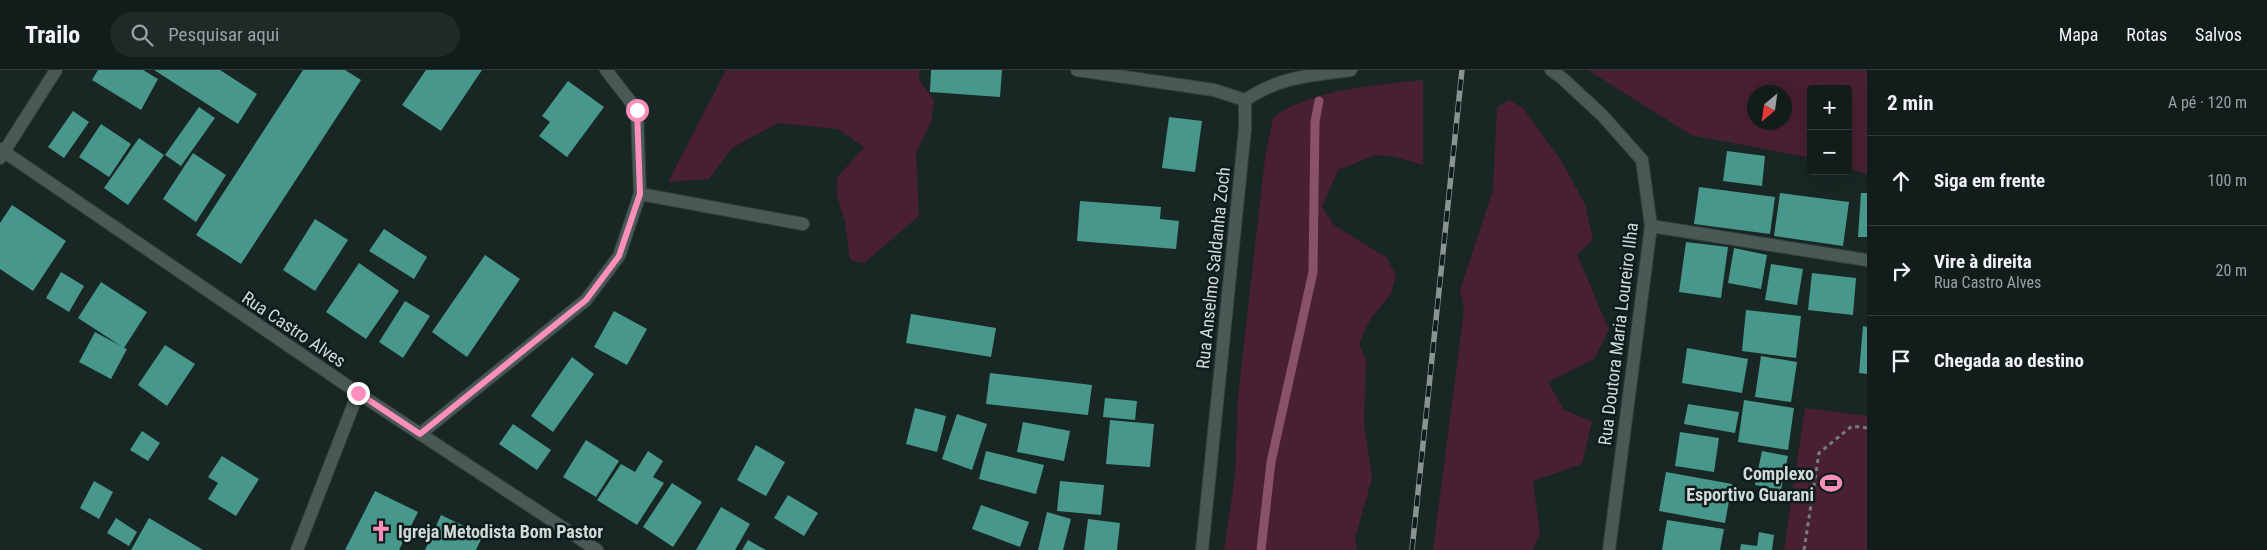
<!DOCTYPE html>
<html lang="pt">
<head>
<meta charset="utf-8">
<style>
  :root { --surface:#121c1b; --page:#1f2928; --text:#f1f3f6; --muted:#9ca1a3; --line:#313a3a }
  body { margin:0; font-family:"Roboto Condensed",sans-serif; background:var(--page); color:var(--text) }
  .controls { position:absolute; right:15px; top:15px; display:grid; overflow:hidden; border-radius:5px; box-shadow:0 5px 20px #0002 }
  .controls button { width:45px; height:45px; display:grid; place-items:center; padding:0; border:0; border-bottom:1px solid var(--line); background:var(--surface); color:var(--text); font:25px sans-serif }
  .compass { position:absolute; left:1747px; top:15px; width:45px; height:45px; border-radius:50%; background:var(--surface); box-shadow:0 5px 20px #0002; rotate:209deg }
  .stop { position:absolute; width:15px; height:15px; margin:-11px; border:4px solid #fe8ebc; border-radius:50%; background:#fff }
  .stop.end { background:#fe8ebc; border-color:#fff; box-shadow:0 1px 5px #0008 }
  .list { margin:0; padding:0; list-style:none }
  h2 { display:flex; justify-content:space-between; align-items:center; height:65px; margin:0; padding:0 20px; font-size:21px }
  h2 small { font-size:16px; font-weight:400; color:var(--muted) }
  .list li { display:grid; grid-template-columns:32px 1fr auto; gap:15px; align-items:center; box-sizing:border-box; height:90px; padding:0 20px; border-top:1px solid var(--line) }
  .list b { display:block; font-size:19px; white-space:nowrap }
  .list p { margin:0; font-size:16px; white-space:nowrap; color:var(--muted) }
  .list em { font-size:16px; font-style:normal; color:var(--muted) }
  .icon { flex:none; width:28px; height:28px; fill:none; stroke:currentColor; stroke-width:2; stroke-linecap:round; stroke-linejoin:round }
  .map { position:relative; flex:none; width:1867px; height:480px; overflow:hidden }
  header { display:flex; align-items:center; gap:30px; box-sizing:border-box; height:70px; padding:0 25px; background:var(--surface); border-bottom:1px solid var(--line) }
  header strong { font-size:24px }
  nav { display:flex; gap:28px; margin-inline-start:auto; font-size:18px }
  .search { width:350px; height:45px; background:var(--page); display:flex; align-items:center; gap:12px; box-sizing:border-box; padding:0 18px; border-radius:28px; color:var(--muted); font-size:19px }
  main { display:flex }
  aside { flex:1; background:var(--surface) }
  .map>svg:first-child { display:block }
  .green { fill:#492031; fill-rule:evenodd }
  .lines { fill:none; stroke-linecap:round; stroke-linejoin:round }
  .stream { stroke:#895268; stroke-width:9 }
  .building { fill:#48978d }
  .lane-casing { stroke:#34403e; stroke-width:14 }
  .street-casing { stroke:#34403e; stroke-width:14 }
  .secondary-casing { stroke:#34403e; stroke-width:14 }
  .path { stroke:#747f7d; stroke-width:3; stroke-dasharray:4 4; stroke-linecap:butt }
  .lane { stroke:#485956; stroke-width:12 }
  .street { stroke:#485956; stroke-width:12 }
  .secondary { stroke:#485956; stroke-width:12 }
  .rail-casing { stroke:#8a9593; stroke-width:5.5 }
  .rail { stroke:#0e1d1b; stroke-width:4; stroke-dasharray:11; stroke-linecap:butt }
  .route { stroke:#fe8ebc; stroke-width:6 }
  .labels { text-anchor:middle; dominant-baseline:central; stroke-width:5; stroke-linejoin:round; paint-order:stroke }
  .street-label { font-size:18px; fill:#d1dad8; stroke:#0e1d1b }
  .poi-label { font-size:18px; font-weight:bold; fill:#d1dad8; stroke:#0e1d1b; text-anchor:end }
</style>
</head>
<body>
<header>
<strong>Trailo</strong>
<div class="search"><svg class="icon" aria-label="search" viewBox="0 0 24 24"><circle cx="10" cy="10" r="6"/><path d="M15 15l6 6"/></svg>Pesquisar aqui</div>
<nav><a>Mapa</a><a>Rotas</a><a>Salvos</a></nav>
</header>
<main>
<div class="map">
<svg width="1867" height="480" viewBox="0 0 1867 480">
  <rect width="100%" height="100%" fill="#182624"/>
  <g class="green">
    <polygon points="726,0 919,0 919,10 934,30 931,52 916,83 919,146 864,193 850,190 845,152 837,125 837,108 864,77 838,59 778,53 732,78 709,109 668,112"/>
    <path d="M1588 0H1867V104L1848 98V19H1811V88L1691 65ZM1784 22V52H1754V22Z"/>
    <path d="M1423 10V95L1395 87 1376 85 1338 100 1322 137 1334 155 1387 188 1396 206 1391 224 1371 248 1359 273 1366 291 1364 354 1372 408 1355 468 1357 480H1224L1235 406 1238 327 1265 88 1273 47C1317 18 1371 16 1423 10Z"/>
    <polygon points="1509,30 1523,38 1562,92 1585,134 1593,170 1577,184 1609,260 1594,289 1548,312 1564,340 1592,351 1582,394 1533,411 1540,463 1533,480 1433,480 1464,240 1460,220 1493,120 1497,37"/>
    <polygon points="1805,338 1867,346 1867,480 1784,480"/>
  </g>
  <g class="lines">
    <polyline class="stream" points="1261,480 1271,392 1313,202 1315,52 1319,31"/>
  </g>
  <g class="building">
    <polygon points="98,0 143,0 158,9 141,40 92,10"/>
    <polygon points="154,0 220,0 257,24 238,54"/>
    <polygon points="303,0 345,0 361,10 241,194 196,165"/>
    <polygon points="426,0 482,0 441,61 402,35"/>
    <polygon points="931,0 1002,0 1000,27 930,22"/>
    <polygon points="568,11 604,37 567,87 539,66 550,52 542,46"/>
    <polygon points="199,37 215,48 181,96 165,85"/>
    <polygon points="73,41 89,52 64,88 48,77"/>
    <polygon points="1169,47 1202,51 1195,102 1162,98"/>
    <polygon points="101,54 131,74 109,107 79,87"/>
    <polygon points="139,68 164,85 128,135 104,118"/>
    <polygon points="1727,81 1765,86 1762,116 1723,111"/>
    <polygon points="193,83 226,105 196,152 163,129"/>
    <polygon points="1699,117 1775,127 1770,164 1694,154"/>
    <polygon points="1780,123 1849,132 1843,176 1774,166"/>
    <polygon points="1861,123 1867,123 1867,167 1858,167"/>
    <polygon points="1080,131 1161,137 1160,149 1179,151 1176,179 1077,171"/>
    <polygon points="12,135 66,171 33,221 0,199 0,153"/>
    <polygon points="315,149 348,170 315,221 283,200"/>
    <polygon points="384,159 427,187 414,209 369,181"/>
    <polygon points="1686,172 1728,177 1721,228 1679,222"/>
    <polygon points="1734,178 1767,185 1761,219 1728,213"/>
    <polygon points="485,185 520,209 467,287 432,262"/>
    <polygon points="359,193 399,221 366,269 326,242"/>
    <polygon points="1771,194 1803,199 1797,235 1765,230"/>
    <polygon points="61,202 84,216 69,242 46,228"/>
    <polygon points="1812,203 1856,208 1853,245 1808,240"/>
    <polygon points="101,212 147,242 124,278 127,279 111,309 79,292 95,262 121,276 78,248"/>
    <polygon points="405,231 430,246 403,288 379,272"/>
    <polygon points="1746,240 1801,246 1796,288 1742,281"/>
    <polygon points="614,241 647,259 627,295 594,277"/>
    <polygon points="911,244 996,258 991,287 906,273"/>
    <polygon points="1863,256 1867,257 1867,304 1859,303"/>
    <polygon points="165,275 195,294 167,336 138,315"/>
    <polygon points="1687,278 1748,289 1742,323 1682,313"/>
    <polygon points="1761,286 1797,292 1791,332 1755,327"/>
    <polygon points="572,287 594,304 553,362 531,346"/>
    <polygon points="990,303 1092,315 1088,345 986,334"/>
    <polygon points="1105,328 1137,331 1135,350 1103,347"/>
    <polygon points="1744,330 1794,338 1788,380 1738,372"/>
    <polygon points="1688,334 1739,342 1735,363 1684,354"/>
    <polygon points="915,338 946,346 937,382 906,374"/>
    <polygon points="957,344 987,354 972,400 942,389"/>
    <polygon points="1110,350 1154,354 1150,397 1106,394"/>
    <polygon points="1023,352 1070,361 1064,391 1017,382"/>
    <polygon points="513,354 551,380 537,400 499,374"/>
    <polygon points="142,361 160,373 148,391 130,380"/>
    <polygon points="1680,362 1719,368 1714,402 1675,396"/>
    <polygon points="586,370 619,391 596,427 563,407"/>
    <polygon points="756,375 785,392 766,426 737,410"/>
    <polygon points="648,381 663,391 653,407 664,413 637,455 597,430 621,394 635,402"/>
    <polygon points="986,381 1044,395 1036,424 979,409"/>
    <polygon points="1762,381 1788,386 1781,420 1755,415"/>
    <polygon points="222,386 259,409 236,446 208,429 218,413 208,407"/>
    <polygon points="1666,402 1732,414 1725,453 1659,441"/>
    <polygon points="94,411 113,422 99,449 80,438"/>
    <polygon points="1060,411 1104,415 1101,445 1057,441"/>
    <polygon points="672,413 702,432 673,477 643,457"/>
    <polygon points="375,421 418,442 399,480 345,480"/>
    <polygon points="788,425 818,443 804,466 774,448"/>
    <polygon points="981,435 1029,452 1020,477 972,459"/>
    <polygon points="721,437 750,454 735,480 696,480"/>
    <polygon points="1047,442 1071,449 1063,480 1038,480"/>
    <polygon points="441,445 483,465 476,480 425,480"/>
    <polygon points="116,448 137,462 129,476 107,463"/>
    <polygon points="149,448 203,480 131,480"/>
    <polygon points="1088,449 1120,453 1117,480 1084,480"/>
    <polygon points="1667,450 1724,459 1720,480 1662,480"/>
    <polygon points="1759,462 1774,465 1772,480 1740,480 1741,474 1757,476"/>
    <polygon points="748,470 766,480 742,480"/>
  </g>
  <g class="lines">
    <g class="lane-casing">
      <g id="lane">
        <polyline points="1077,0 1214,20 1245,30"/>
        <polyline points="640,124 803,154"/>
        <polyline points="1651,156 1867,190"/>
        <polyline points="420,364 586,230 619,186 640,124 637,40 606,0"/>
      </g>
    </g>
    <g class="street-casing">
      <g id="street">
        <polyline points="0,88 56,0"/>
        <polyline points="297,480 358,323"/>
      </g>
    </g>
    <g class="secondary-casing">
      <g id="secondary">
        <polyline points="1551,0 1562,8 1602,45 1642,90 1651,156 1609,480"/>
        <polyline points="0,79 358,323 597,480"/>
        <path d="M1202 480 1245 59V30C1281 6 1310 6 1351 0"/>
      </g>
    </g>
    <polyline class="path" points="1804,480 1819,383 1852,356 1867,358"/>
    <use href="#lane" class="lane"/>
    <use href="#street" class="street"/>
    <use href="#secondary" class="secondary"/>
    <g class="rail-casing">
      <polyline id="rail" points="1412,480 1462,0"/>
    </g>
    <use href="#rail" class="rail"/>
  </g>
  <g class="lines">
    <polyline class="route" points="358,323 420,364 586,230 619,186 640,124 637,40"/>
  </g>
  <defs>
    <g id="stadium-bare" transform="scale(1.725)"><path d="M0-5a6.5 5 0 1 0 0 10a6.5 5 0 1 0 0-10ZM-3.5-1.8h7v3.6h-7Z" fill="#fe8ebc" stroke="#0e1d1b" stroke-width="2.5" paint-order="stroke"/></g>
    <g id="church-bare" transform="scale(1.725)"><path d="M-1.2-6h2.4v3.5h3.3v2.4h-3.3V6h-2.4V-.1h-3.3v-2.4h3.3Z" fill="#fe8ebc" stroke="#0e1d1b" stroke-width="2.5" paint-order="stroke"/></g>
  </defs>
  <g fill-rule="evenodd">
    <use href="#stadium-bare" x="1831" y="413"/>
    <use href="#church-bare" x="381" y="461"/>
  </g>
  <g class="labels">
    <g class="street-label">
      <text transform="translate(1213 198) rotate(-84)">Rua Anselmo Saldanha Zoch</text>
      <text transform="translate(294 259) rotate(34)">Rua Castro Alves</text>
      <text transform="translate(1618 264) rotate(-83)">Rua Doutora Maria Loureiro Ilha</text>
    </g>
    <g class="poi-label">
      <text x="1814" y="403">Complexo<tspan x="1814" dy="21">Esportivo Guarani</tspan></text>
      <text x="398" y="461" text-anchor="start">Igreja Metodista Bom Pastor</text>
    </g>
  </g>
</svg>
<div class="controls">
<button>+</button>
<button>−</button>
</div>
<svg class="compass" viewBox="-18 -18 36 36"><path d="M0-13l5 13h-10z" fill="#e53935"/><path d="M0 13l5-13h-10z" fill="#9ca1a3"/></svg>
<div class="stop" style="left:637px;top:40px"></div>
<div class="stop end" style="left:358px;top:323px"></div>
</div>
<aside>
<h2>2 min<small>A pé · 120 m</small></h2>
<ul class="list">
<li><svg class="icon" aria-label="ahead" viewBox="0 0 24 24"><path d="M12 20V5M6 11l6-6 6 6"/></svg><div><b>Siga em frente</b></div><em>100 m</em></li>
<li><svg class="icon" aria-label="right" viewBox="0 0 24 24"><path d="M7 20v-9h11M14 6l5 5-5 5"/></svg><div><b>Vire à direita</b><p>Rua Castro Alves</p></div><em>20 m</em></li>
<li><svg class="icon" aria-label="arrive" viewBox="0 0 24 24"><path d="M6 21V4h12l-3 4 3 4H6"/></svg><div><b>Chegada ao destino</b></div></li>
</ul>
</aside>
</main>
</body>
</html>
